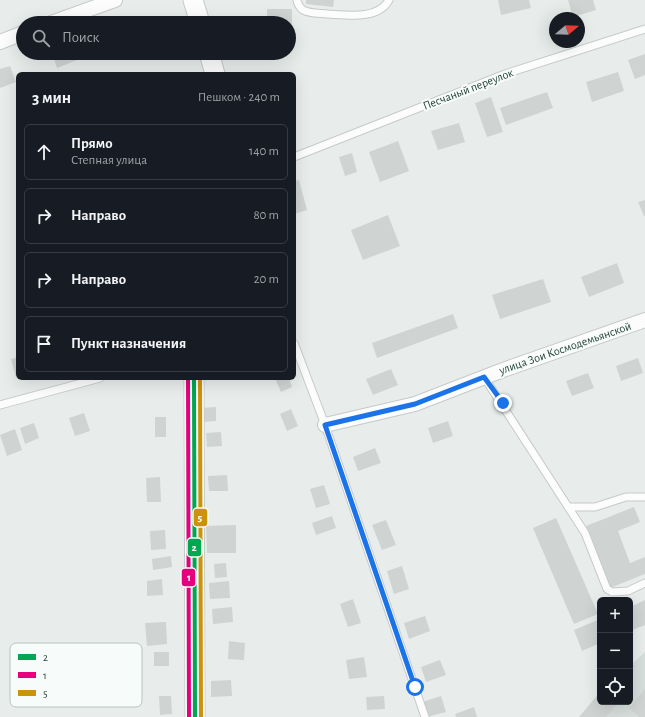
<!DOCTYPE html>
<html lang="ru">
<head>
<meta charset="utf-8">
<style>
  :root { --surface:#171b24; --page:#20242c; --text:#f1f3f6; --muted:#9ea1a6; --line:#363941 }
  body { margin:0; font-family:"Alegreya Sans",sans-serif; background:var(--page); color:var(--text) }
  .controls { position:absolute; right:12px; bottom:12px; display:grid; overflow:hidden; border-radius:6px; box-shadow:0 4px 16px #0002 }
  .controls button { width:36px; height:36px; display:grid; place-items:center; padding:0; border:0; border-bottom:1px solid var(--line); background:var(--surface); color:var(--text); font:20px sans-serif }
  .compass { position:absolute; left:549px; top:12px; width:36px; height:36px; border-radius:50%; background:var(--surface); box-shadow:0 4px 16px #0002; rotate:71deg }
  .stop { position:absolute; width:12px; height:12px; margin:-9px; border:3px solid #1a73e8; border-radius:50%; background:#fff }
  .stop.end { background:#1a73e8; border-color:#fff; box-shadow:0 1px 4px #0008 }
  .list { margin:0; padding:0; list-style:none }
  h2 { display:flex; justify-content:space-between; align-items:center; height:52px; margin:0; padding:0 16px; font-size:17px }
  h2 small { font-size:13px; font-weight:400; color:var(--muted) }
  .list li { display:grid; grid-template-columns:26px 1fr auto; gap:12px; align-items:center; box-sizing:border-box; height:56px; margin:0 8px 8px; padding:0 8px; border:1px solid var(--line); border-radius:6px }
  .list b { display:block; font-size:15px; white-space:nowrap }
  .list p { margin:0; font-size:13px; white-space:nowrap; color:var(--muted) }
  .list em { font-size:13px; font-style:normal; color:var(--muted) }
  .icon { flex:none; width:22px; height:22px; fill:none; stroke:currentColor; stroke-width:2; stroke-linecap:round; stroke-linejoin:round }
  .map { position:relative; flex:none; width:645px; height:717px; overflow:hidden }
  .search { position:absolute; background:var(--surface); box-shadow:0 4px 16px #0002; left:16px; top:16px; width:280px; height:44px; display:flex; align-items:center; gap:10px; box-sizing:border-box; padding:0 14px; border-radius:22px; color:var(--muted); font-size:15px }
  .panel { position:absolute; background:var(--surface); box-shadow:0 4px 16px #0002; left:16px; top:72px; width:280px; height:308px; border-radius:6px }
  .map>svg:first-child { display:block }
  .built { fill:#d6dedb }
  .building { fill:#cfd4d2 }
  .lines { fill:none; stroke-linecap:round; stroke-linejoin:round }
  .lane-casing { stroke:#c5cac8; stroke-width:9 }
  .street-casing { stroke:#c5cac8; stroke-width:16 }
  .secondary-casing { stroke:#c3cbc8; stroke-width:21 }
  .lane { stroke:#fcfcfc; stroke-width:7 }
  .street { stroke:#fcfcfc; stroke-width:14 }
  .secondary { stroke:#fcfcfc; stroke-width:19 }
  .bus-1-casing { stroke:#f7fbf9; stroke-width:7 }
  .bus-2-casing { stroke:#f7fbf9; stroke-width:7 }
  .bus-3-casing { stroke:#f7fbf9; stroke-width:7 }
  .bus-1 { stroke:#00a651; stroke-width:4 }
  .bus-2 { stroke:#e5007d; stroke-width:4 }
  .bus-3 { stroke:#cd920c; stroke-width:4 }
  .route { stroke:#1a73e8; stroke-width:5 }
  .labels { text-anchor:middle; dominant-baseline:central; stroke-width:4; stroke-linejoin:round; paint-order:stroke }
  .street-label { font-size:12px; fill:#24423a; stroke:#f7fbf9 }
  .key { fill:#f7fbf9; stroke:#b8c4c0; stroke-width:1 }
  .key-label { font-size:11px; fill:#24423a }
  .line-badge { stroke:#f7fbf9; stroke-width:1.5 }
  .badge-label { font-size:11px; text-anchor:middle; font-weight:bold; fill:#fff }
</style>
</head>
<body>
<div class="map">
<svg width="645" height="717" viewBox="0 0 645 717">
  <rect width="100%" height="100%" fill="#e8edeb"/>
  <polygon class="built" points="645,652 645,717 595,717 606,702 630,702 630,666"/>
  <g class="building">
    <polygon points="306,0 334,0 333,7 306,4"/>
    <polygon points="498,0 529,0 531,8 501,15"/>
    <polygon points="568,0 593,0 596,10 573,17"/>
    <polygon points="267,9 292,9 292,26 289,26 289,23 267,23"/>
    <polygon points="150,18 152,23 135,23"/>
    <polygon points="52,53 80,53 82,58 57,68"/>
    <polygon points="645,54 645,75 635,79 628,60"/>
    <polygon points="10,66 16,82 0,88 0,69"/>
    <polygon points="618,72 624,91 592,102 586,82"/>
    <polygon points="547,92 553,108 506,125 500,108"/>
    <polygon points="491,97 503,132 487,137 475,103"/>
    <polygon points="459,123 465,142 438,150 431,131"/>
    <polygon points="398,141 409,171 380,182 369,152"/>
    <polygon points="352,153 357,172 345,176 339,157"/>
    <polygon points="299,180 307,210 294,214 294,181"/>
    <polygon points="645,200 645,216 644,216 638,202"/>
    <polygon points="388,215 400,246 363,260 351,230"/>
    <polygon points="617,263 624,283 589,297 581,277"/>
    <polygon points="543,279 551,302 500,319 492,295"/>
    <polygon points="453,314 458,328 377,358 372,343"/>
    <polygon points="18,357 18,378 16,378 11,359"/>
    <polygon points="638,358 643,373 621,381 616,366"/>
    <polygon points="391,369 398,385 373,395 366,379"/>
    <polygon points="588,373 594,388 572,396 566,381"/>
    <polygon points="275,378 289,378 292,387 281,392"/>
    <polygon points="216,407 216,421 202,422 201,408"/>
    <polygon points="291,409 298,426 287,431 280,414"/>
    <polygon points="84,413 90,431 75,436 69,418"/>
    <rect x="155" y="417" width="11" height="20"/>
    <polygon points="448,421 453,436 433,443 428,428"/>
    <polygon points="34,423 39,438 25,444 20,428"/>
    <polygon points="15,429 22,450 7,456 0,435"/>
    <polygon points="221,432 222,446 207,447 206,433"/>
    <polygon points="375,448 381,463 358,471 353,457"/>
    <polygon points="227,475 228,491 209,491 208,476"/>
    <polygon points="160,477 161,502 147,502 146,478"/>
    <polygon points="324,485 330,504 316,508 310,489"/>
    <polygon points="634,507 640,522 618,531 630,563 645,557 645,574 610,588 586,526"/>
    <polygon points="332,516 336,528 316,535 312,523"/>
    <polygon points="556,518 598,614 574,624 533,528"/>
    <polygon points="386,520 396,545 382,550 372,525"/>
    <polygon points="236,525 236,553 207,553 206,526"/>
    <polygon points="165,530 166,549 151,550 150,531"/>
    <polygon points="171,556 172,567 153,570 152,559"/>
    <polygon points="226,563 227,577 215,578 214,564"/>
    <polygon points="402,566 409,589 394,594 387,571"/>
    <polygon points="162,579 163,595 147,596 147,581"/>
    <polygon points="229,581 230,598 210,599 209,583"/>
    <polygon points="353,599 361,623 348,627 340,604"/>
    <polygon points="645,600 645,625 630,631 630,607"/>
    <polygon points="232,607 233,622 213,624 212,609"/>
    <polygon points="425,616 430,631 409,639 404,623"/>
    <polygon points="600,619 600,643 582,651 574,630"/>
    <polygon points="166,622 167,644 147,646 145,623"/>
    <polygon points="229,641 245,643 244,660 228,659"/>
    <rect x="154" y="652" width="15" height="14"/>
    <polygon points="364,657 367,677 349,679 346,660"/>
    <polygon points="440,660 446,675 426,682 421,667"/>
    <polygon points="231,680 232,696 211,697 211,681"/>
    <polygon points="645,689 645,717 639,717 629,708"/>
    <polygon points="600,692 600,702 619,702 606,717 579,717"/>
    <polygon points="159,696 171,696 172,714 160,715"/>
    <polygon points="384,696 385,709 367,710 366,697"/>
    <polygon points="441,696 446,712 427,717 422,702"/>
    <polygon points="474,707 477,717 456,717 455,714"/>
  </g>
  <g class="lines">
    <g class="lane-casing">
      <g id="lane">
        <path d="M297 0C297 3 300 8 303 10 310 14 320 13 328 14 347 15 378 20 389 0"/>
        <polyline points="294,157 505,74 645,29"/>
        <polyline points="294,343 324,422 425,717"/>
        <polyline points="484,377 585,533 607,589 612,592 628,591 645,583"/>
        <polyline points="0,405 100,378"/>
        <polyline points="568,507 595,507 626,497 645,497"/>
      </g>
    </g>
    <g class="street-casing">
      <g id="street">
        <polyline points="51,23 115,0"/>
        <polyline points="0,42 23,33"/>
        <polyline points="325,425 415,404 503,370 645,320"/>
      </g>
    </g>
    <g class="secondary-casing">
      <g id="secondary">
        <polyline points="193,0 200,23"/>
        <polyline points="209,53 215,74"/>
        <polyline points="194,378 195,717"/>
      </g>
    </g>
    <use href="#lane" class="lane"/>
    <use href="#street" class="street"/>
    <use href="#secondary" class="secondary"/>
    <g class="bus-1-casing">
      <polyline id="bus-1" points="194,378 195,717"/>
    </g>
    <g class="bus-2-casing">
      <polyline id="bus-2" points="188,378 189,717"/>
    </g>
    <g class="bus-3-casing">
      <polyline id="bus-3" points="200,378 201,717"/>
    </g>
    <use href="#bus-1" class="bus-1"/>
    <use href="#bus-2" class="bus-2"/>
    <use href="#bus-3" class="bus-3"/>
  </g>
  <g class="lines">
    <polyline class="route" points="415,687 325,425 415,404 484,377 503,403"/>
  </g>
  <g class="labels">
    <g class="street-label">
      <text transform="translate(468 89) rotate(-21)">Песчаный переулок</text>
      <text transform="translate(565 348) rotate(-19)">улица Зои Космодемьянской</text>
    </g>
  </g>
  <rect x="10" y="643" width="132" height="64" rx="6" class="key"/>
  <rect x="18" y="654" width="18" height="6" fill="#00a651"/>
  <rect x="18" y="672" width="18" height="6" fill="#e5007d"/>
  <rect x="18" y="690" width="18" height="6" fill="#cd920c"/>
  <g class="key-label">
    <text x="43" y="661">2</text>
    <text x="43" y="679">1</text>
    <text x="43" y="697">5</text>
  </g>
  <g class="line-badge">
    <rect x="193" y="508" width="15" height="19" rx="4" fill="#cd920c"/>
    <rect x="187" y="538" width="15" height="19" rx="4" fill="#00a651"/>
    <rect x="181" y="568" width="15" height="19" rx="4" fill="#e5007d"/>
  </g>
  <g class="badge-label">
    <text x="200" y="521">5</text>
    <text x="194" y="551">2</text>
    <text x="189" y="581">1</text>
  </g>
</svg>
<div class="controls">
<button>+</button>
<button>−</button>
<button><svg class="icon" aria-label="locate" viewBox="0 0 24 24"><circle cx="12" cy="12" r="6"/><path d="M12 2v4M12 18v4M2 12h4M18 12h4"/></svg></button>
</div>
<svg class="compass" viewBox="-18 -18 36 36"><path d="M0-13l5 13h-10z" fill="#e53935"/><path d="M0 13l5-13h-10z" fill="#9ea1a6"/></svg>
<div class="stop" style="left:415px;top:687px"></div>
<div class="stop end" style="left:503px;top:403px"></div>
<div class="search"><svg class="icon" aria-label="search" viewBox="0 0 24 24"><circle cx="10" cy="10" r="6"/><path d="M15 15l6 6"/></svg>Поиск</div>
<section class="panel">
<h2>3 мин<small>Пешком · 240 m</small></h2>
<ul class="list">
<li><svg class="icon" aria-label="ahead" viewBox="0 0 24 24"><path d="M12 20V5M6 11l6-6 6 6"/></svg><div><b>Прямо</b><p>Степная улица</p></div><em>140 m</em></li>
<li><svg class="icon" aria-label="right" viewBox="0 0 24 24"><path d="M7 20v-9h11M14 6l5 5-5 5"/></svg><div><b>Направо</b></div><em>80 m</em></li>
<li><svg class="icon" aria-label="right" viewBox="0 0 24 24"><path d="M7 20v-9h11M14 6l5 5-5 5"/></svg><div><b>Направо</b></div><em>20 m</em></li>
<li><svg class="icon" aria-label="arrive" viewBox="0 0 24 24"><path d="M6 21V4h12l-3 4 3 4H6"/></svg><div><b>Пункт назначения</b></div></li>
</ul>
</section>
</div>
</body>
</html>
